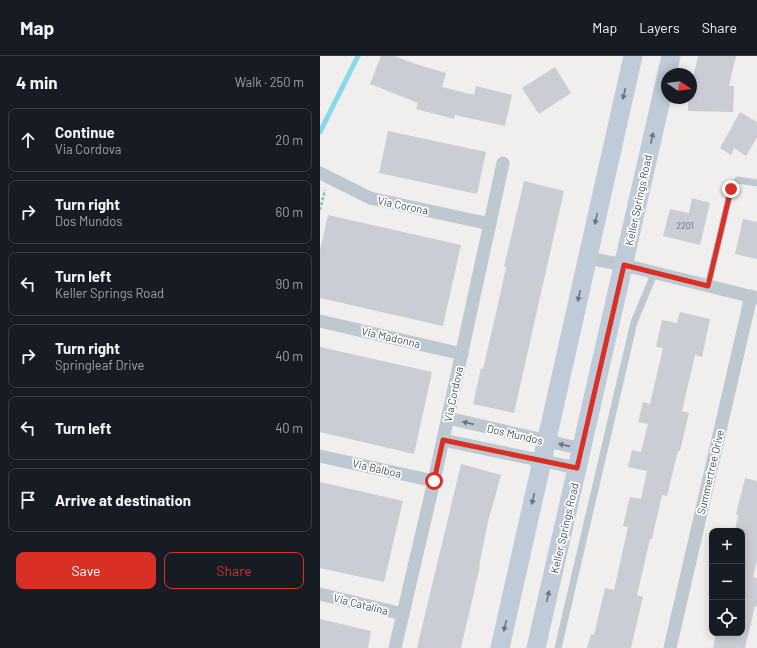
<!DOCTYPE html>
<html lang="en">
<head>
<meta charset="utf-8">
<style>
  :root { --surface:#171b24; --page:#242831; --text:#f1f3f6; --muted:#9ea1a6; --line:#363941; --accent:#d93025 }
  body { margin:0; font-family:Barlow,sans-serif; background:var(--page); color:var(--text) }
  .controls { position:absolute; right:12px; bottom:12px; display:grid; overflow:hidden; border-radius:8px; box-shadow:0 2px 10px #0003 }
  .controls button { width:36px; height:36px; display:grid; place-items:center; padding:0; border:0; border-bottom:1px solid var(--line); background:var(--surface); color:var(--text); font:20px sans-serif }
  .compass { position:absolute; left:341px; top:12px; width:36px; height:36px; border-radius:50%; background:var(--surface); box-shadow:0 2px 10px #0003; rotate:103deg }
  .stop { position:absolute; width:12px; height:12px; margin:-9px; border:3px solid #d93025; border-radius:50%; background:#fff }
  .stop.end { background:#d93025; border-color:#fff; box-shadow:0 1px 4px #0008 }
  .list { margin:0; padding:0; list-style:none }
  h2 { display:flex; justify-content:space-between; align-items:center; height:52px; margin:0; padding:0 16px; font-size:17px }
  h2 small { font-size:13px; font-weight:400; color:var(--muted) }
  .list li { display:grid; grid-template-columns:26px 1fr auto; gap:12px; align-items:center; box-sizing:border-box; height:64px; margin:0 8px 8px; padding:0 8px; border:1px solid var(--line); border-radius:8px }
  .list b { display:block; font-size:15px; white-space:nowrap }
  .list p { margin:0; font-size:13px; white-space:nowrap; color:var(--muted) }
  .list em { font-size:13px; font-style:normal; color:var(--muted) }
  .actions { display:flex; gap:8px; padding:12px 16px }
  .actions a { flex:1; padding:9px 0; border:1px solid var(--accent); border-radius:8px; text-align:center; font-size:14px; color:var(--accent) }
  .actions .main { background:var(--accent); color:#fff }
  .icon { flex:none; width:22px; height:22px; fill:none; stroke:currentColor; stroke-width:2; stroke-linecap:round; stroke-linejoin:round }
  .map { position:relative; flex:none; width:437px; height:592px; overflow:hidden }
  header { display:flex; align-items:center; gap:24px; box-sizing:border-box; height:56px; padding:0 20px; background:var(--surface); border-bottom:1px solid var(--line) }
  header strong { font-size:19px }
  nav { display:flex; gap:22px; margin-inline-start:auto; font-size:14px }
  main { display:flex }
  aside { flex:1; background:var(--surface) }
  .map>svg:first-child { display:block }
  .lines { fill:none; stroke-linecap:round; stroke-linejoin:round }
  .stream { stroke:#85d8ef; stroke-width:5 }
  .building { fill:#cacdd3 }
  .path { stroke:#70d0a2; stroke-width:2.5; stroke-dasharray:3 2; stroke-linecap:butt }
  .service { stroke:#bdc8d1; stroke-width:7 }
  .minor { stroke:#bdc8d1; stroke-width:13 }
  .secondary { stroke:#bfcbd8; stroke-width:19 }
  .oneway { fill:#6a7681 }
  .oneway2 { fill:#69757f }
  .route { stroke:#d93025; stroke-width:5 }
  .labels { text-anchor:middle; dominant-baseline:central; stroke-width:3.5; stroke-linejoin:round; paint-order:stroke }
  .number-label { font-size:9px; fill:#66707a }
  .street-label { font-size:11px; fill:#45515c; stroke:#fff }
</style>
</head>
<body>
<header>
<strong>Map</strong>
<nav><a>Map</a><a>Layers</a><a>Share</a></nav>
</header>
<main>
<aside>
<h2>4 min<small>Walk · 250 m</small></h2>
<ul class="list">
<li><svg class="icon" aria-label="ahead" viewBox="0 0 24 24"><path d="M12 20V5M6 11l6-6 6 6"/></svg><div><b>Continue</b><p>Via Cordova</p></div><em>20 m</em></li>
<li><svg class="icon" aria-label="right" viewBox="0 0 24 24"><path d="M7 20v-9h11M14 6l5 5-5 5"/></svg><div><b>Turn right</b><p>Dos Mundos</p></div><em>60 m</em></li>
<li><svg class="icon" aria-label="left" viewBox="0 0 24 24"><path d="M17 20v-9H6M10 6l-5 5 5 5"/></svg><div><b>Turn left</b><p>Keller Springs Road</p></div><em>90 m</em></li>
<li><svg class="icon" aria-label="right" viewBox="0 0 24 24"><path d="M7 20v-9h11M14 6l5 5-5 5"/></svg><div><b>Turn right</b><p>Springleaf Drive</p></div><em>40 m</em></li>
<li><svg class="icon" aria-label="left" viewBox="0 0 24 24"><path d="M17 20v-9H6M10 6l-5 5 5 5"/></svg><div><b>Turn left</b></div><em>40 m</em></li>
<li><svg class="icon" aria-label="arrive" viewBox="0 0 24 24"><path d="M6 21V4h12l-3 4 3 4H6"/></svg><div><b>Arrive at destination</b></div></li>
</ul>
<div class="actions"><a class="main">Save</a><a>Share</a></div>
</aside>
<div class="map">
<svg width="437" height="592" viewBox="0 0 437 592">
  <rect width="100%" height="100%" fill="#f1eeee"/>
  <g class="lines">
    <polyline class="stream" points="0,76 38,0"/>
  </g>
  <g class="building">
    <polygon points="61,0 74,0 99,9 126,17 122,31 154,39 156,30 192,39 185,70 135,59 134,63 96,53 98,47 50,28"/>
    <polygon points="378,0 416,0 409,30 414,30 413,56 368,55 368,42 371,42 371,31"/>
    <polygon points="235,11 251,37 219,58 202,32"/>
    <polygon points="420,56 437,66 437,81 426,100 414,92 411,99 400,92"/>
    <polygon points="68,75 166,96 157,138 59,117"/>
    <polygon points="204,125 244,135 194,357 153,348 161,312 163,313 176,257 186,211 184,211"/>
    <polygon points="372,142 390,147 380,189 343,180 350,153 369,157"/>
    <polygon points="8,159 141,189 123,270 0,242 0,194"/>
    <polygon points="423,163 437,166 437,203 415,198"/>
    <polygon points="360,256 390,263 382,301 375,299 362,355 369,357 360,395 358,395 347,440 342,439 332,483 330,483 317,539 323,541 311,592 267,592 271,578 274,579 285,532 294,534 308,471 303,470 310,441 321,443 327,415 308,411 312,394 321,396 328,368 318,366 323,346 330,348 343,292 336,291 342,264 357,267"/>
    <polygon points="0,291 112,316 94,398 0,376"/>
    <polygon points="141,408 181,419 168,466 159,510 160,510 141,592 97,592"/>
    <polygon points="425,422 437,425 437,505 433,521 437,522 437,551 435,550 425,592 393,592 396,577 422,577 422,475 415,475 418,459 416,459"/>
    <polygon points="0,426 83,445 64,526 0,512"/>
    <polygon points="0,563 51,575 48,592 0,592"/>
  </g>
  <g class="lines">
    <polyline class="path" points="0,154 5,134"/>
    <g class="service">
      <polyline points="388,229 411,133 418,124 437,127"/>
      <polyline points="238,592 314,266 335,216"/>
    </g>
    <g class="minor">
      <polyline points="0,117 50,142 170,168"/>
      <polyline points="268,202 304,209 437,242"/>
      <polyline points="0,265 142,298"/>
      <polyline points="128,362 262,393"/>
      <polyline points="123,384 257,412"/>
      <polyline points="0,400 114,425"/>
      <polyline points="0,538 83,558"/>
      <polyline points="75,592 114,425 183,107"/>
      <polyline points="350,592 431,240"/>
    </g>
    <g class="secondary">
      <polyline points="180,592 313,0"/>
      <polyline points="216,592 351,0"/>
    </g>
  </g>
  <defs><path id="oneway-solid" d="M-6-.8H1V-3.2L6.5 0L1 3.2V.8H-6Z"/></defs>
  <g class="oneway">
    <use href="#oneway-solid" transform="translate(304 38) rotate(103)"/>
    <use href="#oneway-solid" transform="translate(332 82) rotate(-78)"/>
    <use href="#oneway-solid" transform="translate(276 163) rotate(102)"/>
    <use href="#oneway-solid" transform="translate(259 240) rotate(103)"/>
    <use href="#oneway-solid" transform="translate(213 443) rotate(103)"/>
    <use href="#oneway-solid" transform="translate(228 540) rotate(-77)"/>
    <use href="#oneway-solid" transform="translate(185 570) rotate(103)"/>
  </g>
  <g class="oneway2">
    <use href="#oneway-solid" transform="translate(148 367) rotate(-167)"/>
    <use href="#oneway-solid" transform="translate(244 389) rotate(-167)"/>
  </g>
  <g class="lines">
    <polyline class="route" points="114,425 123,384 257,412 304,209 388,230 411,133"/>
  </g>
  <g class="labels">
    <g class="number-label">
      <text x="365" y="169">2201</text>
    </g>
    <g class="street-label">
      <text transform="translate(318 144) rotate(-78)">Keller Springs Road</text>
      <text transform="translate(83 149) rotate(12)">Via Corona</text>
      <text transform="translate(71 281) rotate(13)">Via Madonna</text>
      <text transform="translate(133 338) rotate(-78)">Via Cordova</text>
      <text transform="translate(195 378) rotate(13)">Dos Mundos</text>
      <text transform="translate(57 412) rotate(13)">Via Balboa</text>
      <text transform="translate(390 416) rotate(-77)">Summertree Drive</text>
      <text transform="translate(244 472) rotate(-77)">Keller Springs Road</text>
      <text transform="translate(41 548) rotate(14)">Via Catalina</text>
    </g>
  </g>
</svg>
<div class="controls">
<button>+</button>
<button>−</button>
<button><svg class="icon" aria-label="locate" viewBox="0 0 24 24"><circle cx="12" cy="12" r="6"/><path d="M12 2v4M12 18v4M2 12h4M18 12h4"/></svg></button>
</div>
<svg class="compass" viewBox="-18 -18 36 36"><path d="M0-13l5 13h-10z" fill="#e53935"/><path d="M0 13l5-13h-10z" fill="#9ea1a6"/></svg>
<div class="stop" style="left:114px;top:425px"></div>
<div class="stop end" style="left:411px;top:133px"></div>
</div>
</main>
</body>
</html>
